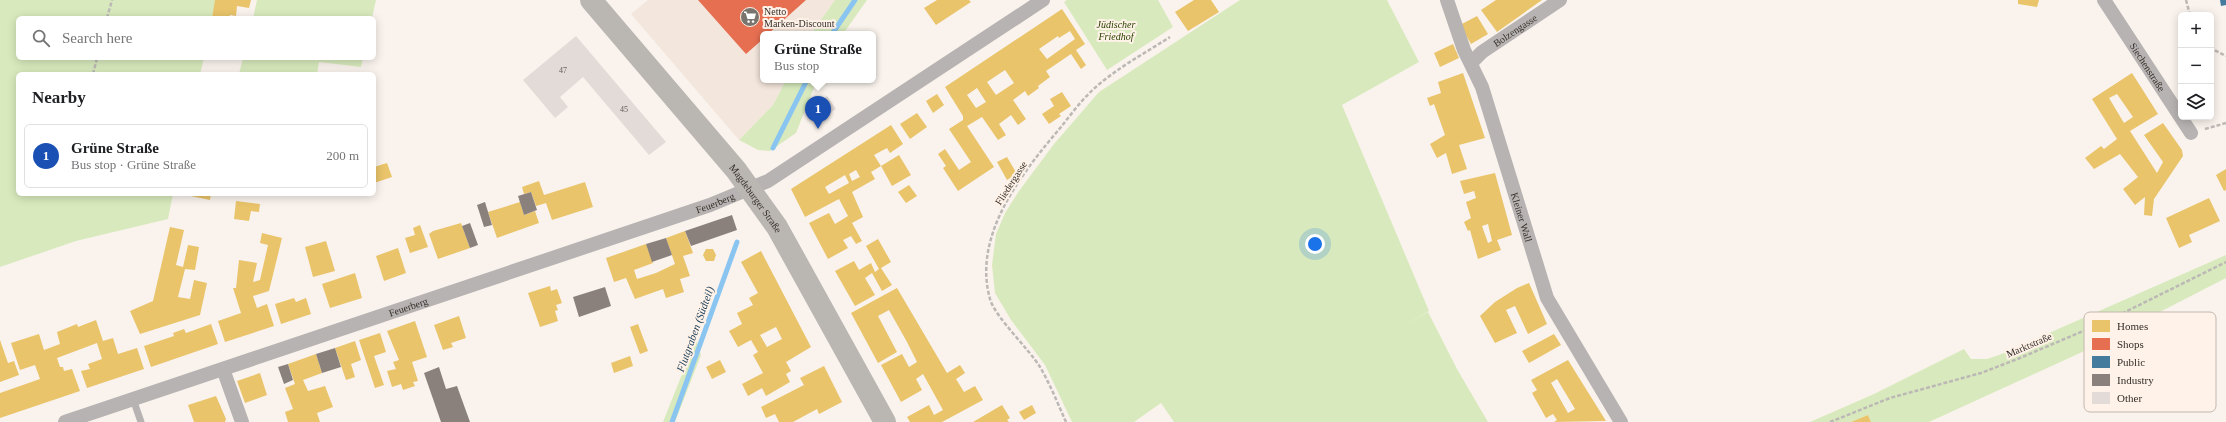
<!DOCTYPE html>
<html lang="en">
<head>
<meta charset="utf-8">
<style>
  :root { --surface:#fff; --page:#f2f2f2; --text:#202124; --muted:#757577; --line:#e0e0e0; --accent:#b45309 }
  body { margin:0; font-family:"Times New Roman",serif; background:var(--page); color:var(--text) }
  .controls { position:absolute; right:12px; top:12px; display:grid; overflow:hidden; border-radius:6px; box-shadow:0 2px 10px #0003 }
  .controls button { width:36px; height:36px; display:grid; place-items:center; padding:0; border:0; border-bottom:1px solid var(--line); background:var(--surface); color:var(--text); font:20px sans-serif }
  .you { position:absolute; left:1315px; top:244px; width:14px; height:14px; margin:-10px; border:3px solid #fff; border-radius:50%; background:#1a73e8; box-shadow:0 0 0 6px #1a73e833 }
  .badge { display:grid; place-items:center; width:26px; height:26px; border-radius:50%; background:var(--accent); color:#fff; font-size:13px; font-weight:700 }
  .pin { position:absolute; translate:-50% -33px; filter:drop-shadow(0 1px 2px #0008) }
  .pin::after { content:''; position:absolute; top:21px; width:14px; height:12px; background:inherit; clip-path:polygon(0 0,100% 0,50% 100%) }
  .popup { position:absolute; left:760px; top:31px; width:116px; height:52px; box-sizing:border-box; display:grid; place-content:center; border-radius:6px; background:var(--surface); filter:drop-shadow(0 1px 3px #0005); font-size:13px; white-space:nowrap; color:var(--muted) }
  .popup b { font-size:15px; color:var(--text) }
  .popup::after { content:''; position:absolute; left:50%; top:100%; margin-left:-8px; border:8px solid transparent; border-top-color:var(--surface) }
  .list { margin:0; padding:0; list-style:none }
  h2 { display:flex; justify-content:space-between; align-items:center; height:52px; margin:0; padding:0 16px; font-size:17px }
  h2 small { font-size:13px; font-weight:400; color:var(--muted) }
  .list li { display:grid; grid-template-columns:26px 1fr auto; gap:12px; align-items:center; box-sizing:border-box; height:64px; margin:0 8px 8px; padding:0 8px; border:1px solid var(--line); border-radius:6px }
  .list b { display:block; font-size:15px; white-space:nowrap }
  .list p { margin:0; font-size:13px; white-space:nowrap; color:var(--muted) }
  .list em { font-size:13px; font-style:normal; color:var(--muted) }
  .icon { flex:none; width:22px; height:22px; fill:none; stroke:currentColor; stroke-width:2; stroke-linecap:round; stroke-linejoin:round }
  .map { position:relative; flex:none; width:2226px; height:422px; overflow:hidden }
  .search { position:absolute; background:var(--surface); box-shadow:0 2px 10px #0003; left:16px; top:16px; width:360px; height:44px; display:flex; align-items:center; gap:10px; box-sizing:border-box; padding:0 14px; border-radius:6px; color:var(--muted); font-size:15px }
  .panel { position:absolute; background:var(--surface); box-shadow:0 2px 10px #0003; left:16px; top:72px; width:360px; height:124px; border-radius:6px }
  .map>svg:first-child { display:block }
  .built { fill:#f3e6dc }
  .green { fill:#d8eabd }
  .homes { fill:#e9c46a; fill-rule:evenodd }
  .shops { fill:#e76f51 }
  .public { fill:#457b9d }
  .industry { fill:#8a817c }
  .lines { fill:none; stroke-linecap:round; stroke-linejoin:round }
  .stream { stroke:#89c5f0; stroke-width:5 }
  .building { fill:#e2dbd8 }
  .path { stroke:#bcb8b6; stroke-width:2.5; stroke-dasharray:4 2; stroke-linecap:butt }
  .lane { stroke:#b7b3b2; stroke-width:7 }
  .street { stroke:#b7b3b2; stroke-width:14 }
  .primary { stroke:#bab6b2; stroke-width:22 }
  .labels { text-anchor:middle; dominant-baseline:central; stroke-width:4; stroke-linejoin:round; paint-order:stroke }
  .number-label { font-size:8px; fill:#615b56 }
  .poi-label { font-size:10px; fill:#352f2a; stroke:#fff2e8; text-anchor:start }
  .park-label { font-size:10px; font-style:italic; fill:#294200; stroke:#fff2e8 }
  .street-label { font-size:10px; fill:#352f2a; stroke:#fff2e8 }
  .water-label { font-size:11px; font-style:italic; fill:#1d425d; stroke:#fff2e8 }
  .key { fill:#fff2e8; stroke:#c2b8af; stroke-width:1 }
  .key-label { font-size:11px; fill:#352f2a }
</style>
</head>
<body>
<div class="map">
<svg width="2226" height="422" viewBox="0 0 2226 422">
  <rect width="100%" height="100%" fill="#faf3ed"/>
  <polygon class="built" points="648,0 835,0 811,34 763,34 763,80 786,80 773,105 739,140 631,14"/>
  <g class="green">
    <polygon points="0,0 216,0 212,18 18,18 18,58 204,58 200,74 18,74 18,194 173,194 168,219 76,241 0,267"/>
    <polygon points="257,0 376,0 372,18 253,18"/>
    <polygon points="835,0 867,0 843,34 811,34"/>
    <polygon points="1067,0 1158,0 1173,27 1107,70 1064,2"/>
    <polygon points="1240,0 1387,0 1419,62 1342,105 1429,311 1405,325 1428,312 1457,369 1488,422 1174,422 1161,403 1134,422 1072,422 1045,365 1011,320 995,293 992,265 996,234 1005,213 1019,191 1054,144 1099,92"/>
    <polygon points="243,58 363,58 361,67 319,62 317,74 239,74"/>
    <polygon points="786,80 817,80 796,133 770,151 758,150 739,140 773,105"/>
    <polygon points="2226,255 2226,278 2080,353 1929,422 1871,422 1868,415 1851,422 1810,422 1874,394 1964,349 1971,359 1987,359 1999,355"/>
    <polygon points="696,339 701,355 675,422 663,422"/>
  </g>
  <g class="homes">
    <polygon points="215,0 251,0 249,8 237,6 236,16 230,15 229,18 212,18"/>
    <polygon points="937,0 969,0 971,2 936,25 924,8"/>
    <polygon points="1194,0 1211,0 1219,12 1188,31 1175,12"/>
    <polygon points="1496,0 1542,0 1497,32 1481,10"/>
    <polygon points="2018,0 2039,0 2037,7 2018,4"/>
    <path d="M1062 9 1085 44 1076 50 1086 65 1081 69 1071 54 1046 71 1050 77 1038 86 1039 88 1028 96 1025 91 1013 100 1026 119 1018 125 1011 115 999 124 1006 135 998 140 982 117 967 126 994 167 958 191 943 168 946 166 938 154 945 149 959 170 971 162 949 129 963 120V116L945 87ZM1070 31 1075 39 1047 59 1039 49 1058 36 1059 38ZM1005 70 1014 83 996 95 987 82ZM977 88 986 102 976 108 967 95Z"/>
    <polygon points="1477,16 1488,34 1471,44 1460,25"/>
    <polygon points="1453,44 1459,58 1440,67 1434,53"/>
    <polygon points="1463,73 1485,138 1459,145 1467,169 1452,174 1446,153 1437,158 1430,144 1445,135 1434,104 1430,106 1427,98 1441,93 1438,82"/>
    <path d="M2132 73 2158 114 2130 131 2157 173 2163 162 2144 135 2163 123 2182 150 2183 156 2154 199 2152 216 2144 215 2145 197 2135 205 2123 189 2138 177 2120 154 2094 169 2085 158 2101 146 2104 149 2117 139 2092 99ZM2117 94 2133 117 2124 123 2109 98Z"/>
    <polygon points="1062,92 1071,106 1059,114 1061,116 1049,124 1042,114 1054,106 1050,99"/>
    <polygon points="937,94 944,105 933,113 926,101"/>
    <polygon points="917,113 927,127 910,139 900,124"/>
    <path d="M891 125 903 144 890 153 887 148 874 155 881 166 899 155 911 175 892 186 881 166 871 172 875 179 852 192 863 217 852 223 862 241 856 244 851 236 843 240 848 248 828 259 809 223 829 213 835 224 848 216 839 199 805 217 791 189ZM856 170 860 177 852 181 849 174ZM845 175 849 183 829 194 825 187Z"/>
    <polygon points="1007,157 1017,174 1007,180 997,162"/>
    <polygon points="387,163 392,177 374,183 374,167"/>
    <polygon points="2226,169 2226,190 2224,191 2216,175"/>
    <path d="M1495 173 1512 235 1497 240 1501 250 1478 259 1470 230 1468 231 1464 222 1471 218 1466 202 1476 198 1474 191 1464 194 1460 181ZM1488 224 1492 241 1488 243 1482 226Z"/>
    <polygon points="539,181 544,195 585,182 593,207 552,220 546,203 536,206 531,192 524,194 522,187"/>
    <polygon points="909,185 917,196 906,203 898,192"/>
    <polygon points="181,194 211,194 210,200"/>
    <polygon points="2209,198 2220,221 2189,235 2192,242 2179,248 2166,218"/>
    <polygon points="236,201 260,204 259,212 251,211 249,221 234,219"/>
    <polygon points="520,202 524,215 535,211 539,223 497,238 488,212"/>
    <polygon points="461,223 470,248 438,259 429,234 433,231"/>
    <polygon points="420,225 428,247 410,253 405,238 415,235 413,228"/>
    <polygon points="170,227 184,230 176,265 183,267 188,245 199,247 195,270 185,269 178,297 190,299 194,280 207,283 200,315 140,334 130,311 153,301"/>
    <polygon points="685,231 693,253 683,256 690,276 680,279 684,292 666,298 663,289 635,299 626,278 614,282 606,258 646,244 653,263 634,270 637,279 656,273 675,264 666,238"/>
    <polygon points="262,233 282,238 269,291 253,296 257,308 267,304 274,326 225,342 218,321 241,313 233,288 236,288 239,260 257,263 253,282 260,280 268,245 260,243"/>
    <polygon points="878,239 891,262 881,268 892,285 882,291 872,273 865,278 875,295 855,306 835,271 854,261 859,270 871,263 875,272 879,269 866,246"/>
    <polygon points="326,241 335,271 313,277 305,247"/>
    <polygon points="398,248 406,273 384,281 376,256"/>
    <polygon points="706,249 713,249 716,255 714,261 706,261 703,255"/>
    <path d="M761 251 811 347 786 362 791 371 786 374 790 382 766 396 762 388 748 396 742 384 763 373 753 355 758 352 751 340 738 347 729 331 742 324 737 313 753 305 749 298 758 293 741 262ZM776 327 782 339 767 347 760 335Z"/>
    <polygon points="355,273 362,298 330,308 322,284"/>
    <polygon points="1529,283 1547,324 1528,334 1515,306 1506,310 1517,333 1495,343 1480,316 1495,302 1517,288"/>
    <polygon points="550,286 551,291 557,289 562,303 556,305 558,310 555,311 558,321 540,327 528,293"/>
    <polygon points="897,288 947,373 960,365 965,373 956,379 964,392 975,386 983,400 942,422 910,422 907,417 929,405 934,415 943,410 923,374 916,379 922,390 901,402 881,365 902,354 909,367 917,362 907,342 889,310 878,316 897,352 878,363 851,313"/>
    <polygon points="294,298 296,302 306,298 311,314 281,324 275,304"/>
    <polygon points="459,316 466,338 451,343 453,347 443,350 434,325"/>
    <polygon points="96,320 103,341 113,338 118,354 137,348 144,369 87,388 81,371 90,369 88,364 102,359 97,343 57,358 60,367 63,367 64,371 72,369 80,391 0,418 0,393 40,379 35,365 20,370 11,343 39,334 44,350 60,344 57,332 77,324 78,327"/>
    <polygon points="415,321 427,357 412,362 418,381 413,382 415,386 403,390 401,384 392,387 387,371 396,369 393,362 399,360 387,331"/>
    <polygon points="211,324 218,344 151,367 144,346 174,336 173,333 184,329 186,333"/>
    <polygon points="638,324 648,351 640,354 630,327"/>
    <polygon points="380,333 386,352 374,356 384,385 375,388 359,340"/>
    <polygon points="1554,334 1561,345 1529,363 1522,351"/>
    <polygon points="0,340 8,363 14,361 19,375 0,382"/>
    <polygon points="355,341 361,360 351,364 355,377 346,380 335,348"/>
    <polygon points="316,354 322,373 303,380 308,391 325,386 333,407 317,413 320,422 288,422 285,412 293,409 285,388 295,384 288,364"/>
    <polygon points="630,356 633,366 614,373 611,363"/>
    <polygon points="720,360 726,372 712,379 706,367"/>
    <path d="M1568 360 1576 373 1606 421 1554 422 1557 420 1553 414 1546 418 1532 393 1537 390 1531 380ZM1557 379 1575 409 1568 413 1551 383Z"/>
    <polygon points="824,366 842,402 819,414 817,409 793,422 779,422 775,414 766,418 761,407 804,385 800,378"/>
    <polygon points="260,373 267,395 245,403 237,381"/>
    <polygon points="216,396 226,419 225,422 194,422 188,405"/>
    <polygon points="1002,405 1010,418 1007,420 1009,422 973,422"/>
    <polygon points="1032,405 1036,413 1024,420 1019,412"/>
    <polygon points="1868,415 1871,422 1851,422"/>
  </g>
  <polygon class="shops" points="698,0 806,0 768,34 763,34 763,39 746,54"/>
  <polygon class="public" points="2220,0 2226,0 2226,5 2221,6"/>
  <g class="industry">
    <polygon points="531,192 537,210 524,215 518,196"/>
    <polygon points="485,202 492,225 484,227 477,205"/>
    <polygon points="732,215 737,230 691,246 685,231"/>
    <polygon points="470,223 478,245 470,248 462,226"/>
    <polygon points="666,238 672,255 652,262 646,244"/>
    <polygon points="605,287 611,306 579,317 573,297"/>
    <polygon points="335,348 341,367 322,373 316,354"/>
    <polygon points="288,364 293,380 284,384 278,367"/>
    <polygon points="439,367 446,389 457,386 470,422 441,422 424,373"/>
  </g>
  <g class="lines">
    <g class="stream">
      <polyline points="832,34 855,0"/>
      <polyline points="773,148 807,80"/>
      <polyline points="672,422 737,242"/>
    </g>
  </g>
  <g class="building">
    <polygon points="576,36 666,142 649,155 583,77 560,97 568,107 555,118 523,80"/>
    <polygon points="827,96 836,109 823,117 815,104"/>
  </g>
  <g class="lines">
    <g class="path">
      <polyline points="2186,0 2190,15"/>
      <polyline points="107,18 112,0"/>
      <polyline points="2211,46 2214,50 2226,56"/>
      <polyline points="93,74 97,58"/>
      <polyline points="2205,129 2226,123"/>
      <path d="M1066 422C1058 404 1050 384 1040 367 1029 349 995 317 990 299 972 235 1022 173 1061 127 1072 113 1083 98 1097 86 1119 67 1145 53 1170 37"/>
      <polyline points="1830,422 1890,398 1981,373 2020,358 2109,320 2226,262"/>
    </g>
    <polyline class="lane" points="133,399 141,422"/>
    <g class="street">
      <path id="s1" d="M1447 0 1464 50 1482 87 1547 298 1621 422"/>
      <path id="s2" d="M2104 0 2191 133"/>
      <path id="s3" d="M1471 63 1482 52 1560 0"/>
      <polyline points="223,369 242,422"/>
      <path id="s4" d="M65 422 710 205 768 181 1043 0"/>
    </g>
    <path class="primary" id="s5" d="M591 0 736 170 777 227 885 422"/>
  </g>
  <defs>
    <g id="supermarket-disc" transform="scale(1)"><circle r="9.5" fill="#7a746e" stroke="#fff2e8"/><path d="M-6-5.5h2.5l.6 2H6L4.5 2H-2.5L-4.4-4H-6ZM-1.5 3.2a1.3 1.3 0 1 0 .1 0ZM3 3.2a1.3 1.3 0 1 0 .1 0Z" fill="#fff"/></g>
  </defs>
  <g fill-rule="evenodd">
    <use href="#supermarket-disc" x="750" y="17"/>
  </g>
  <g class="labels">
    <g class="number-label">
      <text x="563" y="70">47</text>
      <text x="624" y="109">45</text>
    </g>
    <g class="poi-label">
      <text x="764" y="11">Netto<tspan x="764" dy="12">Marken-Discount</tspan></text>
    </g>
    <g class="park-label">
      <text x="1116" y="24">Jüdischer<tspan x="1116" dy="12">Friedhof</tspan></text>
    </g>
    <g class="street-label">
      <text stroke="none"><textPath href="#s3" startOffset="55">Bolzengasse</textPath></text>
      <text stroke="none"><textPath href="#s2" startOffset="80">Siechenstraße</textPath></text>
      <text transform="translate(1011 183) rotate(-57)">Fliedergasse</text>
      <text stroke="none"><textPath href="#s5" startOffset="258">Magdeburger Straße</textPath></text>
      <text stroke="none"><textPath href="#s4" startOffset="686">Feuerberg</textPath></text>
      <text stroke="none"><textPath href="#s1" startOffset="230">Kleiner Wall</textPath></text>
      <text stroke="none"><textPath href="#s4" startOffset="362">Feuerberg</textPath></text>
      <text transform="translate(2029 345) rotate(-23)">Marktstraße</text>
    </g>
    <g class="water-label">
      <text transform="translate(695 329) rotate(-70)">Flutgraben (Südteil)</text>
    </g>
  </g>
  <rect x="2084" y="312" width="132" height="100" rx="6" class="key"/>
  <rect x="2092" y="320" width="18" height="12" fill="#e9c46a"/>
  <rect x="2092" y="338" width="18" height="12" fill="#e76f51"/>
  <rect x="2092" y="356" width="18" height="12" fill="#457b9d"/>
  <rect x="2092" y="374" width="18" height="12" fill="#8a817c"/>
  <rect x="2092" y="392" width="18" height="12" fill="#e2dbd8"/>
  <g class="key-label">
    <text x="2117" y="330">Homes</text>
    <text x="2117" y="348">Shops</text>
    <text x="2117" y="366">Public</text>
    <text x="2117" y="384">Industry</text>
    <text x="2117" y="402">Other</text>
  </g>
</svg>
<div class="controls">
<button>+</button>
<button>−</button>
<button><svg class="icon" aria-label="layers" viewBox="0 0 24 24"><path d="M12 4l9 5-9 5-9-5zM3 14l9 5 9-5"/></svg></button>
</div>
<div class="you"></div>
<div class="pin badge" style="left:818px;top:129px;background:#1a4fb4">1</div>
<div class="popup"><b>Grüne Straße</b>Bus stop</div>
<div class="search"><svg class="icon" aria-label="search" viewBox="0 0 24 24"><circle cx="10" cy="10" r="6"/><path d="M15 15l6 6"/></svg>Search here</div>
<section class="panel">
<h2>Nearby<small></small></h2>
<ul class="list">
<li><span class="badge" style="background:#1a4fb4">1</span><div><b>Grüne Straße</b><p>Bus stop · Grüne Straße</p></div><em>200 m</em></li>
</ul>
</section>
</div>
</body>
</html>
